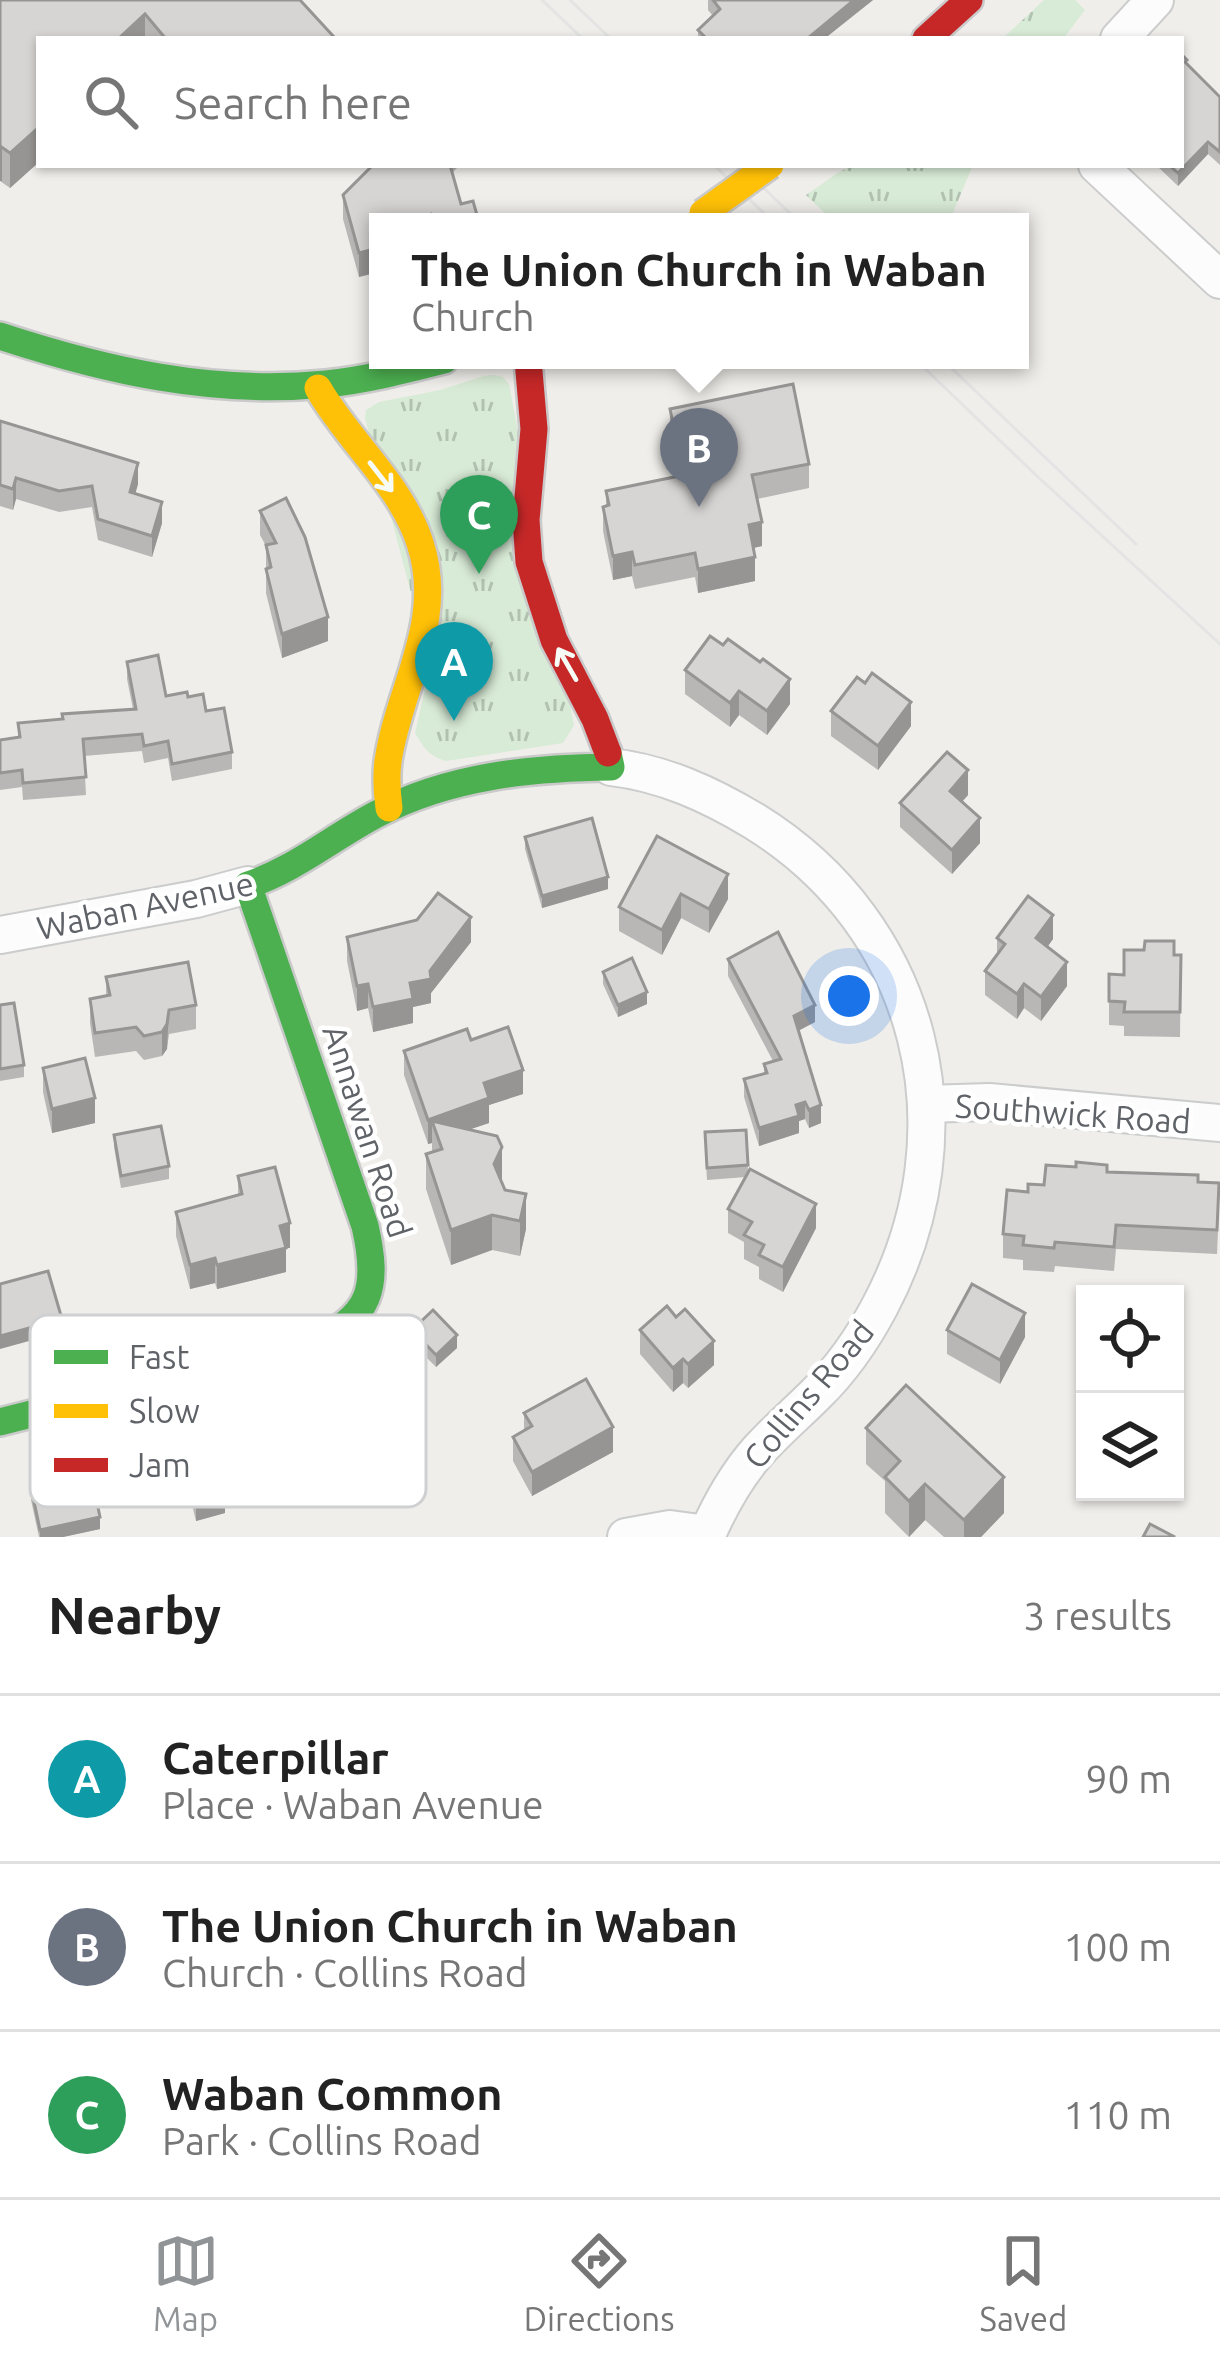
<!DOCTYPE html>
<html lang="en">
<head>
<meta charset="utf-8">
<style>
  :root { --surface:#fff; --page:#f2f2f2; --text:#222; --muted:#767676; --line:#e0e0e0; --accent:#919496 }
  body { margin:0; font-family:Ubuntu,sans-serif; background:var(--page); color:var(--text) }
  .controls { position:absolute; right:36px; bottom:36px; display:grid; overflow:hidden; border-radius:0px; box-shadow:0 3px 9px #0004 }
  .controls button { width:108px; height:108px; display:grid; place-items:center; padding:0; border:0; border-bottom:3px solid var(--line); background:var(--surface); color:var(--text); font:60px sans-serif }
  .you { position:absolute; left:849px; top:996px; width:42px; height:42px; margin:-30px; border:9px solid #fff; border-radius:50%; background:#1a73e8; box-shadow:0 0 0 18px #1a73e833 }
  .badge { display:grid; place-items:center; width:78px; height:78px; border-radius:50%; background:var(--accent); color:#fff; font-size:39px; font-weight:700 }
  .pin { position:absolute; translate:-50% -99px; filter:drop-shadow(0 3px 6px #0008) }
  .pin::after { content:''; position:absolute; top:63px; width:42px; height:36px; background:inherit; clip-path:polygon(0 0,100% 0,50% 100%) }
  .popup { position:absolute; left:369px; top:213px; width:660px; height:156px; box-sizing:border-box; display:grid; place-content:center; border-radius:0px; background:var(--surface); filter:drop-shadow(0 3px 9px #0005); font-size:39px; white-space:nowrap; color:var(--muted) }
  .popup b { font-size:45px; color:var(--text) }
  .popup::after { content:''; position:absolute; left:50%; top:100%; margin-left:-24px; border:24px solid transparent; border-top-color:var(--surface) }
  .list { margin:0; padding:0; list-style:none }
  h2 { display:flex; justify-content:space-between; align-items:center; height:156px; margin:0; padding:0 48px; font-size:51px }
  h2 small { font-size:39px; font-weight:400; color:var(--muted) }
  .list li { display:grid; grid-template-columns:78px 1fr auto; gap:36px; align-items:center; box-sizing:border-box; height:168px; padding:0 48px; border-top:3px solid var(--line) }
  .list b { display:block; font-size:45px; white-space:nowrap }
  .list p { margin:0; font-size:39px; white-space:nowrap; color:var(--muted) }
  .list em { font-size:39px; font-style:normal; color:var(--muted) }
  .icon { flex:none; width:66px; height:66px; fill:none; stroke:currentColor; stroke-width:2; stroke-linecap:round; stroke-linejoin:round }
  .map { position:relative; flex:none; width:1220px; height:1537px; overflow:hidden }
  .search { position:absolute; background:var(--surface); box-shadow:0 3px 9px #0004; left:36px; right:36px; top:36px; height:132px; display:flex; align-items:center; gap:30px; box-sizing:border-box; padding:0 42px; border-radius:0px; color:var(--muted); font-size:45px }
  .sheet { height:660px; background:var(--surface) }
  nav { display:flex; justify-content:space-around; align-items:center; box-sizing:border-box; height:168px; border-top:3px solid var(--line); background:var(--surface); font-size:33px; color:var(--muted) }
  nav a { display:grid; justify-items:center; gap:6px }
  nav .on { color:var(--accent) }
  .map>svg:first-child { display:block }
  .park { fill:url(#park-tufts) }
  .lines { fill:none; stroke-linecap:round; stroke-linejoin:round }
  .street-casing { stroke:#cbcccc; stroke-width:40 }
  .fast-casing { stroke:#cacacb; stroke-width:32 }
  .slow-casing { stroke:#cacacb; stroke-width:32 }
  .jam-casing { stroke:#cacacb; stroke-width:32 }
  .street { stroke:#fdfcfc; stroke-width:36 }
  .fast { stroke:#4caf50; stroke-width:27 }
  .slow { stroke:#ffc107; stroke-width:27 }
  .jam { stroke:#c62828; stroke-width:27 }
  .tram { stroke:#e4e4e4; stroke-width:3 }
  .slow-bridge-casing { stroke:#cacacb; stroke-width:32; stroke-linecap:butt }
  .slow-bridge { stroke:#ffc107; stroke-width:27 }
  .wall { fill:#b8b7b5 }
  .shaded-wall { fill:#969594 }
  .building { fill:#d6d5d3; stroke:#969594; stroke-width:3 }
  .oneway { stroke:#f6fbf6 }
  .labels { text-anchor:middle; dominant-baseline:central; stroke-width:9; stroke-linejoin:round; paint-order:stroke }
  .street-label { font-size:33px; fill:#5f6368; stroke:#fff }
  .key { fill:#fff; stroke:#cfd0d2; stroke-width:3 }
  .key-label { font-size:33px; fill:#5f6368 }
</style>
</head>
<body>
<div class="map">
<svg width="1220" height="1537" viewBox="0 0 1220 1537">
  <defs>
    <pattern id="park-tufts" width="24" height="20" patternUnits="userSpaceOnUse" patternTransform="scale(3)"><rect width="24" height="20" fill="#d8ebd6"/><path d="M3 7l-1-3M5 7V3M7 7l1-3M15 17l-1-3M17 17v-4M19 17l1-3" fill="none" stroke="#b2c2b1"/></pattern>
  </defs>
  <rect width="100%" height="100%" fill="#efeeea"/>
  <g class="park">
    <polygon points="1044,0 1075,0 1085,10 1063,39 1002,39"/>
    <polygon points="854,165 973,165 949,222 834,222 806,195 839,172"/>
    <path d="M494 375 503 377 509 384 574 725 563 743 446 761C429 756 424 748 415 733L430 665 365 418 366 410 379 402 440 390 484 376Z"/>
  </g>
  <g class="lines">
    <g class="street-casing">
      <g id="street">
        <polyline points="1119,39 1155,0"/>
        <polyline points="1097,165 1220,280"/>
        <path d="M611 767C663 773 709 794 754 821 924 926 973 1130 880 1306 863 1338 842 1369 816 1394 797 1413 776 1431 758 1451 736 1476 719 1507 706 1537"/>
        <polyline points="0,935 196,899 248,885"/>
        <polyline points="926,1104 989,1102 1220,1123"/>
        <polyline points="626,1537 670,1529 707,1534"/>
      </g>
    </g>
    <g class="fast-casing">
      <g id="fast">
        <path d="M0 336C107 371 213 395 326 384 366 380 405 370 444 360"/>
        <path d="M0 1422 312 1343C372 1317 379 1287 365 1226L248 885C296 869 333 837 377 814 449 776 531 768 611 767L608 753"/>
      </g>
    </g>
    <g class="slow-casing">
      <path id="slow" d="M318 388C348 441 401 484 420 543 446 621 399 687 388 761 386 777 387 793 389 808"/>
    </g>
    <g class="jam-casing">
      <g id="jam">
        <polyline points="926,39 969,0"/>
        <polyline points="528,360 534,429 526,520 529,562 554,640 595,719 608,753"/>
      </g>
    </g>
    <use href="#street" class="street"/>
    <use href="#fast" class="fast"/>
    <use href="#slow" class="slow"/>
    <use href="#jam" class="jam"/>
    <g class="tram">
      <polyline points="542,0 583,39"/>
      <polyline points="570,0 611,39"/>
      <polyline points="714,165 773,222"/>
      <polyline points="740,165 799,222"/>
      <polyline points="916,360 1038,477 1220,644"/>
      <polyline points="943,360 1136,544"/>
    </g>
    <g class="slow-bridge-casing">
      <polyline id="slow-bridge" points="703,213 770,165"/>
    </g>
    <use href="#slow-bridge" class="slow-bridge"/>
  </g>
  <g class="wall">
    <polygon points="0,0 300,0 334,39 39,39 39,162 10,188 0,181"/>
    <polygon points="708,0 873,0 824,39 698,39 698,30 713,16 708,10"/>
    <polygon points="1187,65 1220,97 1220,165 1208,154 1178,186 1156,165 1181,165"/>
    <polygon points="373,165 460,165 452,173 461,204 479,222 378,222 378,272 359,277 343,219 343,195"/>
    <polygon points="670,409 809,464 809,488 757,499 762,546 753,548 755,581 698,593 695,577 635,589 632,576 613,580 603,531 603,507 606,506 606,491 679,476 670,433"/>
    <polygon points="0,421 138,484 135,494 162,523 152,557 98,540 92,507 59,512 16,499 13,510 0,506"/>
    <polygon points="260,511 328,641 282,658 266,593 266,546 260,535"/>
    <polygon points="127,662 166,696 188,697 206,711 232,752 232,769 172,781 168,758 144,763 142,751 84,756 86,795 23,800 22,787 0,790 0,740 18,737 18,723 63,719 133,709 127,679"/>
    <polygon points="685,670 790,704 767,735 739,715 730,727 685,694"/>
    <polygon points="831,711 911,726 878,770 831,736"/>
    <polygon points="968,795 962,802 980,843 952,874 900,827 900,803"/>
    <polygon points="657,836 728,899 709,933 681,918 662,955 619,931 619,907"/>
    <polygon points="525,837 608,889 542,908 525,849"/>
    <polygon points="347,937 471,942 431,993 431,1003 413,1007 413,1023 373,1032 368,1008 357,1011 347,961"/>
    <polygon points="997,938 1053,939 1047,947 1067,986 1041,1021 1024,1008 1017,1019 985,995 985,971 997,955"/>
    <polygon points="1174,955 1181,955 1180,1037 1124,1036 1124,1026 1109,1025 1109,974 1124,975"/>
    <polygon points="728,959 815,1022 798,1031 821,1123 809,1128 805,1119 799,1121 799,1133 759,1146 744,1097 744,1079 764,1073 764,1064 773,1061 728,976"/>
    <polygon points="603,972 647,1004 618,1017 603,984"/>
    <polygon points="106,977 196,1005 196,1029 169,1034 167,1049 162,1056 144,1060 136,1051 95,1057 90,1023 90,999 106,996"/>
    <polygon points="0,1005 24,1065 24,1077 0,1081"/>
    <polygon points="471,1040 523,1094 489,1105 489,1123 470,1129 502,1183 526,1229 520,1256 492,1250 451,1265 426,1189 426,1154 432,1152 432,1143 428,1144 404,1075 404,1051"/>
    <polygon points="43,1068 95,1123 52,1133 43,1092"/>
    <polygon points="746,1130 748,1172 816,1228 783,1292 759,1279 759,1267 744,1259 744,1242 728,1233 728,1209 746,1177 707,1180 705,1145"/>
    <polygon points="114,1135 169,1166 169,1179 121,1188 114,1147"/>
    <polygon points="1107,1172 1198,1182 1219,1207 1217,1254 1116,1249 1114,1271 1055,1266 1054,1272 1023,1270 1023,1260 1003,1258 1003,1234 1028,1192 1044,1185"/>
    <polygon points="238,1176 290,1248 286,1248 286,1272 217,1289 215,1283 190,1289 176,1236 176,1212 238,1196"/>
    <polygon points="676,1317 714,1365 688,1388 683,1383 673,1392 640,1354 640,1330"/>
    <polygon points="412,1330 457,1348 436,1367 412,1343"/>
    <polygon points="947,1330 1025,1337 1000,1384 947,1354"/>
    <polygon points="524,1413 613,1452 532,1496 513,1461 513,1437 524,1430"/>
    <polygon points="335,1415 402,1463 345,1484 339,1466 270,1478 270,1483 239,1491 239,1503 225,1507 225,1513 196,1521 177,1443 177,1420 242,1429"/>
    <polygon points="866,1428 1004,1513 981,1537 944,1537 925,1520 909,1537 885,1513 885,1481 866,1464"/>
    <polygon points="31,1487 100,1529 63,1537 39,1537 31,1500"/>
  </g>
  <g class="shaded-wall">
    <polygon points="854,0 873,0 824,39 807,39"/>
    <polygon points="145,14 145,39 118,39"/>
    <polygon points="39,127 39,162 10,188 10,153"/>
    <polygon points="1208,142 1208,154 1178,186 1178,173"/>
    <rect x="0" y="146" width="2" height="35"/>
    <polygon points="431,214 431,222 403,222"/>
    <polygon points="378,248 378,272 359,277 359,253"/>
    <polygon points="138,463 138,484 130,513 130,492"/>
    <polygon points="16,478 16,499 13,510 13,489"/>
    <polygon points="162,502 162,523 152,557 152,536"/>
    <polygon points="762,522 762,546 749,549 749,525"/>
    <polygon points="632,552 632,576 613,580 613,556"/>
    <polygon points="755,557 755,581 698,593 698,569"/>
    <polygon points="328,617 328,641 282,658 282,634"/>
    <polygon points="790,679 790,704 767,735 767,711"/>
    <polygon points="739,691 739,715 730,727 730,703"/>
    <polygon points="911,702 911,726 878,770 878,746"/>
    <polygon points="968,770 968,795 950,815 950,791"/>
    <polygon points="980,818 980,843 952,874 952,850"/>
    <polygon points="728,874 728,899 709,933 709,909"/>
    <polygon points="608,877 608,889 542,908 542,896"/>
    <polygon points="681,894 681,918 662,955 662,930"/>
    <polygon points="1053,915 1053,939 1036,963 1036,938"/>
    <polygon points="471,917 471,942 431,993 431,1003 413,1007 413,1023 373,1032 373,1007 430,971"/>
    <polygon points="1067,962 1067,986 1041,1021 1041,997"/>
    <polygon points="368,984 368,1008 357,1011 357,986"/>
    <polygon points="1024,984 1024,1008 1017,1019 1017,994"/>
    <polygon points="647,992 647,1004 618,1017 618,1005"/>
    <polygon points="815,1005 815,1022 794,1033 794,1016"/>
    <polygon points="169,1010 167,1049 162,1056 162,1032"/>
    <polygon points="523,1070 523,1094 489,1105 489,1123 439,1140 432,1121 432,1143 428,1144 428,1120 484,1083"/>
    <polygon points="95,1098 95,1123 52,1133 52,1109"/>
    <polygon points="805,1102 805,1119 799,1121 799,1133 759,1146 759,1128 796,1105"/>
    <polygon points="821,1105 821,1123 809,1128 809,1110"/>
    <polygon points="502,1147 502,1182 494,1164"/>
    <polygon points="526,1194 526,1229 520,1256 520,1221"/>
    <polygon points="816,1204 816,1228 783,1292 783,1267"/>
    <polygon points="492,1215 492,1250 451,1265 451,1230"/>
    <polygon points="290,1223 290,1248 286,1248 286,1272 217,1289 217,1265 280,1226"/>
    <polygon points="215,1258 215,1283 190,1289 190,1265"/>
    <polygon points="1025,1313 1025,1337 1000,1384 1000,1360"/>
    <polygon points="62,1319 62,1332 0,1349 0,1336"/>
    <polygon points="457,1335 457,1348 436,1367 436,1355"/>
    <polygon points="714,1341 714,1365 688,1388 688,1364"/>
    <polygon points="683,1359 683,1383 673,1392 673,1368"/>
    <polygon points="613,1427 613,1452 532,1496 532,1472"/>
    <polygon points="402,1440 402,1463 345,1484 345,1461"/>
    <polygon points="270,1460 270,1483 239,1491 239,1503 225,1507 225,1513 196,1521 196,1497 224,1484 236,1469"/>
    <polygon points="1004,1477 1004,1513 981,1537 964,1537 964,1520"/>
    <polygon points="925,1484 925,1520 909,1537 909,1501"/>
    <polygon points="100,1517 100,1529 63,1537 40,1537 40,1530"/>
  </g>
  <g class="building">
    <polygon points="0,0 300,0 334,37 331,39 166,39 145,14 118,39 39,39 39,127 10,153 0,146"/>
    <polygon points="713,0 854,0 807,39 707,39 698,30 720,9"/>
    <polygon points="1181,54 1187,60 1185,62 1220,97 1220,152 1208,142 1178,173 1169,165 1181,165"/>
    <polygon points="373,165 450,165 461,204 473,201 479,222 442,222 442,220 433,222 431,214 403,222 378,222 378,248 359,253 343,195"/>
    <polygon points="793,384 809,464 752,475 762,522 749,525 755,557 698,569 695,553 635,565 632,552 613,556 603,507 609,505 606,491 684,475 670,409"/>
    <polygon points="0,421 138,463 130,492 162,502 152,536 98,519 92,486 59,491 16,478 13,489 0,485"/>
    <polygon points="286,498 305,537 328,617 282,634 266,569 271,567 266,545 276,543 260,511"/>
    <polygon points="710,636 723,645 728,639 760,662 763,659 790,679 767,711 739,691 730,703 685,670"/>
    <polygon points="158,655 166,696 187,692 188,697 203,694 206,711 224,708 232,752 172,764 168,741 144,746 142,734 83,739 86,777 23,783 22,770 0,773 0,740 20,737 18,723 63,719 62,714 136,709 127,662"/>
    <polygon points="872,673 911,702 878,746 831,711 857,677 865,683"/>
    <polygon points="947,752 968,770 950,791 980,818 952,850 900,803"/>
    <polygon points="592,818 608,877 542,896 525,837"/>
    <polygon points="657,836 728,874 709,909 681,894 662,930 619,907"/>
    <polygon points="438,893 471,917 430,971 431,979 410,983 413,999 373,1007 368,984 357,986 347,937 417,920"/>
    <polygon points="1028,896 1053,915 1036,938 1067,962 1041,997 1024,984 1017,994 985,971 1005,944 997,938"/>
    <polygon points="778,932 815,1005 794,1016 821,1105 809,1110 805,1102 796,1105 799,1116 759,1128 744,1079 767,1073 764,1064 781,1059 728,959"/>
    <polygon points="1145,941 1174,941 1174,955 1181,955 1180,1012 1124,1012 1125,1002 1109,1001 1109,974 1124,975 1124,950 1144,950"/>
    <polygon points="632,958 647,992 618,1005 603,972"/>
    <polygon points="188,962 196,1005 169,1010 167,1024 162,1032 144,1036 136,1027 95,1033 90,999 110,995 106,977"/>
    <polygon points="14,1003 24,1065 0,1069 0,1005"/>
    <polygon points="508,1027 523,1070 484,1083 489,1098 428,1120 404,1051 467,1029 471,1040"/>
    <polygon points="85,1058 95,1098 52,1109 43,1068"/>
    <polygon points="432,1121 497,1136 502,1147 494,1164 505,1190 526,1194 520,1221 492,1215 451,1230 426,1154 442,1149"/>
    <polygon points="161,1126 169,1166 121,1176 114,1135"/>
    <polygon points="746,1130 748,1165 707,1168 705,1132"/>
    <polygon points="1076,1162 1107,1165 1107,1172 1198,1175 1198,1182 1219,1183 1217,1230 1116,1225 1114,1247 1055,1242 1054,1248 1023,1245 1024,1236 1003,1234 1007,1190 1028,1192 1028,1184 1044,1185 1046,1165 1076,1167"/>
    <polygon points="275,1167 290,1223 280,1226 286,1248 217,1265 215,1258 190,1265 176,1212 242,1194 238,1176"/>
    <polygon points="750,1169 816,1204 783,1267 759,1255 764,1245 744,1235 752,1222 728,1209"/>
    <polygon points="48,1271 62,1319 0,1336 0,1284"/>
    <polygon points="972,1284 1025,1313 1000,1360 947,1330"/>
    <polygon points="667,1306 676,1317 685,1309 714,1341 688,1364 683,1359 673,1368 640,1330"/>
    <polygon points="433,1310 457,1335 436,1355 412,1330"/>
    <polygon points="586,1379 613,1427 532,1472 513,1437 532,1426 524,1413"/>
    <polygon points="906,1385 1004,1477 964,1520 925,1484 909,1501 885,1477 900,1461 866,1428"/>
    <polygon points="385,1396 402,1440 345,1461 339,1443 268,1455 270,1460 236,1469 239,1480 224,1484 225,1490 196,1497 177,1420 237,1405 242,1429 335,1415"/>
    <polygon points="91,1474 100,1517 40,1530 31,1487"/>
    <polygon points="1150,1524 1175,1537 1143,1537"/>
  </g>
  <defs><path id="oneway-shaft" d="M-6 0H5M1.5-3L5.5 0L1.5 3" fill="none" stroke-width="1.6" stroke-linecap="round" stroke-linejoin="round" transform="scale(3)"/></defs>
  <g class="oneway">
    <use href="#oneway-shaft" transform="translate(381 477) rotate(52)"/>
    <use href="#oneway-shaft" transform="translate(567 664) rotate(-120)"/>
  </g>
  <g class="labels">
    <g class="street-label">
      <text transform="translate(145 905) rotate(-12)">Waban Avenue</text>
      <text transform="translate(1073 1113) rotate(4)">Southwick Road</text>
      <text transform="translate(368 1131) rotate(72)">Annawan Road</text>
      <text transform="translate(808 1394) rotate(-50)">Collins Road</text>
    </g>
  </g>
  <rect x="30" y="1315" width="396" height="192" rx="18" class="key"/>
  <rect x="54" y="1350" width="54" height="14" fill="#4caf50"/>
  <rect x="54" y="1404" width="54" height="14" fill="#ffc107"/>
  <rect x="54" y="1458" width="54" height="14" fill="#c62828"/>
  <g class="key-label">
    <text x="129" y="1369">Fast</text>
    <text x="129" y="1423">Slow</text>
    <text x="129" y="1477">Jam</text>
  </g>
</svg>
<div class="controls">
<button><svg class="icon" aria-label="locate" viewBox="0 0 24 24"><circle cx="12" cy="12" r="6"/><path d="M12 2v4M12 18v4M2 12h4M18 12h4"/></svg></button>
<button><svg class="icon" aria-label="layers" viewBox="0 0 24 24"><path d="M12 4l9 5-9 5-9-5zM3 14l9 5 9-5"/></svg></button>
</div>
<div class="you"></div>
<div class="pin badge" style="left:454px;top:721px;background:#0f9aa8">A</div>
<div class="pin badge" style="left:699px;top:507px;background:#6b7280">B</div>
<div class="popup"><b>The Union Church in Waban</b>Church</div>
<div class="pin badge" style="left:479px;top:574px;background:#2e9e5b">C</div>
<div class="search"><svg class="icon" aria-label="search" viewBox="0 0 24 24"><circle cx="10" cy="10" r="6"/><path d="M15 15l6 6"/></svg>Search here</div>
</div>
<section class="sheet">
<h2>Nearby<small>3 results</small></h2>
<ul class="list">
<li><span class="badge" style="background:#0f9aa8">A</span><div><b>Caterpillar</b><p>Place · Waban Avenue</p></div><em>90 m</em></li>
<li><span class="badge" style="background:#6b7280">B</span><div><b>The Union Church in Waban</b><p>Church · Collins Road</p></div><em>100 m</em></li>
<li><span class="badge" style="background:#2e9e5b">C</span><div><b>Waban Common</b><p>Park · Collins Road</p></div><em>110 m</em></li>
</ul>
</section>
<nav>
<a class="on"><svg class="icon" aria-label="map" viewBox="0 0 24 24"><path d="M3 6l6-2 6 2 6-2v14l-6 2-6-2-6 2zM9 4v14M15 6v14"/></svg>Map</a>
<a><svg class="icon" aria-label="directions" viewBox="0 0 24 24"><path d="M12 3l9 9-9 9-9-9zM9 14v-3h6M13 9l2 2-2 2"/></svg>Directions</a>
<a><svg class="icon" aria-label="saved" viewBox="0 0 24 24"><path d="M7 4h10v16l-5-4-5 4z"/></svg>Saved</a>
</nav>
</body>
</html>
